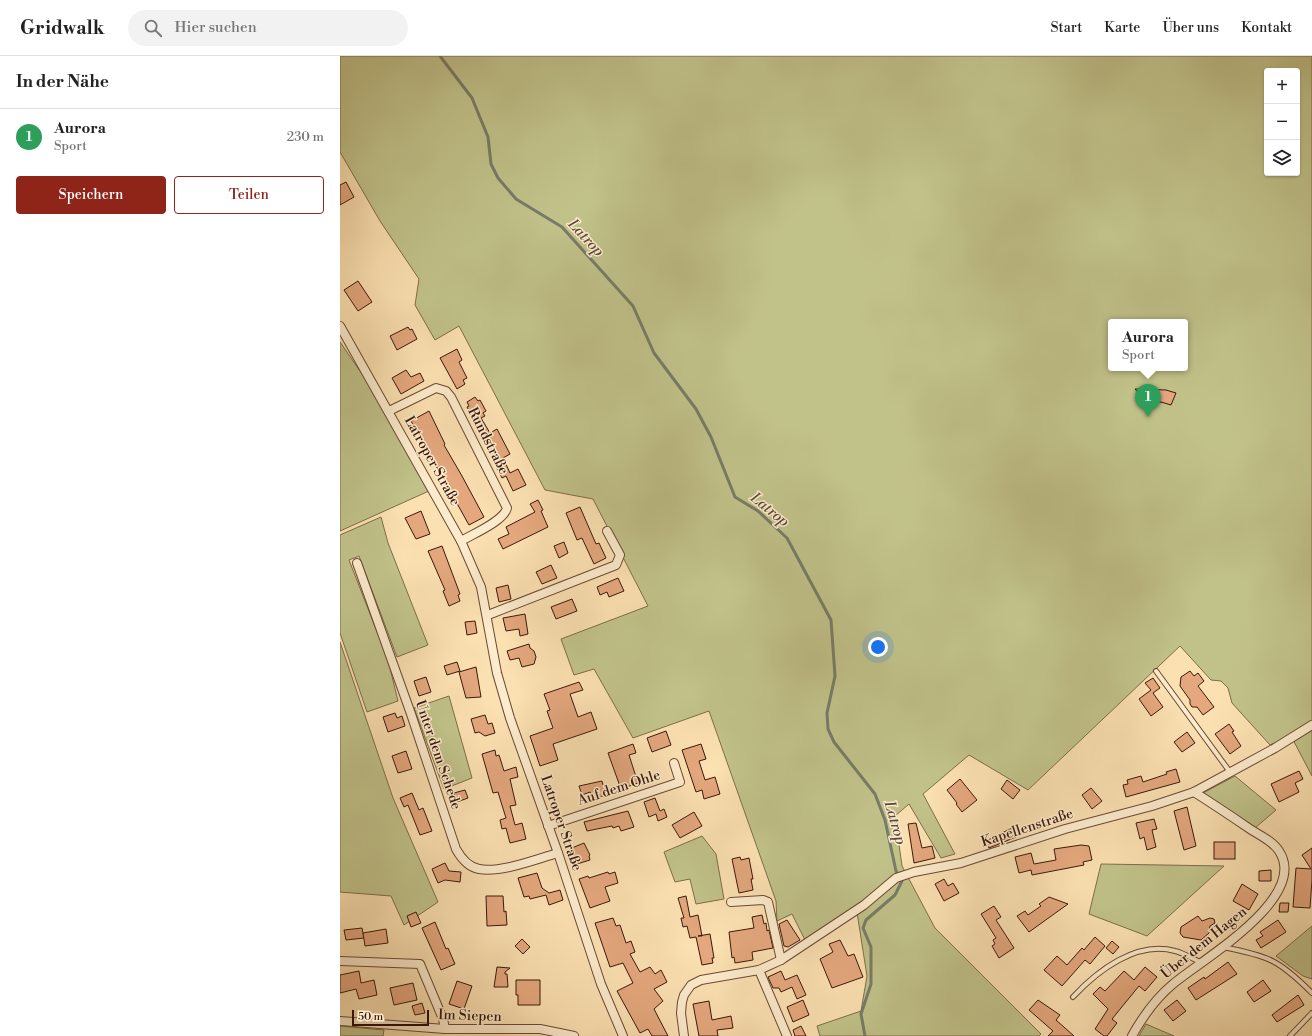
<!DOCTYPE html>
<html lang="de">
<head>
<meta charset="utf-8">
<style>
  :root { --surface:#fff; --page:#f2f2f2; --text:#222; --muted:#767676; --line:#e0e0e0; --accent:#8f2418 }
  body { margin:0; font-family:"Libre Bodoni",serif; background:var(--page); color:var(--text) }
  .controls { position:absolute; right:12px; top:12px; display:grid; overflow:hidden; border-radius:4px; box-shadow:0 1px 3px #0004 }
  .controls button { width:36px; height:36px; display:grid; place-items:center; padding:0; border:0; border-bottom:1px solid var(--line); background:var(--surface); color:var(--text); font:20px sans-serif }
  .scale { position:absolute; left:12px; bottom:10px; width:77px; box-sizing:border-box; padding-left:4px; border:2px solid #3b180a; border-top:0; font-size:11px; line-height:14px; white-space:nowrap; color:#3b180a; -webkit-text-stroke:3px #fcebcc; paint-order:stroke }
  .you { position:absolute; left:538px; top:591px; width:14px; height:14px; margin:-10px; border:3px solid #fff; border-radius:50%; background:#1a73e8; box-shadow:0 0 0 6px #1a73e833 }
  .badge { display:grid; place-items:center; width:26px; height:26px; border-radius:50%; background:var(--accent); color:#fff; font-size:13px; font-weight:700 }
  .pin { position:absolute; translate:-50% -33px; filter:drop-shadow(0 1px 2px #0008) }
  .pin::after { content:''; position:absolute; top:21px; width:14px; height:12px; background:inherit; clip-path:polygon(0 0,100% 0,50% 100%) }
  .popup { position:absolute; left:768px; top:263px; width:80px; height:52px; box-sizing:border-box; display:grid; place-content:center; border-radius:4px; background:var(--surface); filter:drop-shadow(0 1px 3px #0005); font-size:13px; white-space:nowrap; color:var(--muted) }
  .popup b { font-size:15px; color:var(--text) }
  .popup::after { content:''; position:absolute; left:50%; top:100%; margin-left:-8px; border:8px solid transparent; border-top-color:var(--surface) }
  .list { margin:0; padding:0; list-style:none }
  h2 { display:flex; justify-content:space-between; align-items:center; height:52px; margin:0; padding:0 16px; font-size:17px }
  h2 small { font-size:13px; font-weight:400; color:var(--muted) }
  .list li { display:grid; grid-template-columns:26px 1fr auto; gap:12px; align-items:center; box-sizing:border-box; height:56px; padding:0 16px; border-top:1px solid var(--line) }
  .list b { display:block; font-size:15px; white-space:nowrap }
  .list p { margin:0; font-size:13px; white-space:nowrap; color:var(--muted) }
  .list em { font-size:13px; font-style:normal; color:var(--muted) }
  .actions { display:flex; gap:8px; padding:12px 16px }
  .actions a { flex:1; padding:9px 0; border:1px solid var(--accent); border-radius:4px; text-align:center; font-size:14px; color:var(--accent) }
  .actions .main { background:var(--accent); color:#fff }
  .icon { flex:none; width:22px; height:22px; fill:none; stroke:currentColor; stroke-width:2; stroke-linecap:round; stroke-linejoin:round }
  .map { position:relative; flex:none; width:972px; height:980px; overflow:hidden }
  header { display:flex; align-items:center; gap:24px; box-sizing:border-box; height:56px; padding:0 20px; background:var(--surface); border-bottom:1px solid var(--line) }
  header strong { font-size:19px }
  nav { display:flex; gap:22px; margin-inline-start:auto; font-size:14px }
  .search { width:280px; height:36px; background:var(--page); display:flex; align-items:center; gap:10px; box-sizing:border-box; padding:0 14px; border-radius:22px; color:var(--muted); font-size:15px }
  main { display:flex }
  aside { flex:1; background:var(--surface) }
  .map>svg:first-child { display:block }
  .green { fill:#c1c28a; stroke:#7e6d4a; fill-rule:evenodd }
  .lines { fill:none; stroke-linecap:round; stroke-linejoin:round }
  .stream { stroke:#787c68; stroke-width:3 }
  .building { fill:#e4a77e; stroke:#3b180a }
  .service-casing { stroke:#6b4a34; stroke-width:6 }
  .minor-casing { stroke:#6b4a34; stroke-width:10 }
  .service { stroke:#fcebcc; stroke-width:4 }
  .minor { stroke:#fcebcc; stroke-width:8 }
  .labels { text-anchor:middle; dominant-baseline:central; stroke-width:3; stroke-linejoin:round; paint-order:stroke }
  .street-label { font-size:14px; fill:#3b180a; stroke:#fcebcc }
  .water-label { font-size:15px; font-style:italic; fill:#594a39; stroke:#fcebcc }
</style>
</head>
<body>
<header>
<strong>Gridwalk</strong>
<div class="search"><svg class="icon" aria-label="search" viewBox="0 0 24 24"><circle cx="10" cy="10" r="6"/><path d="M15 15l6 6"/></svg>Hier suchen</div>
<nav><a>Start</a><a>Karte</a><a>Über uns</a><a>Kontakt</a></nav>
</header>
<main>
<aside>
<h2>In der Nähe<small></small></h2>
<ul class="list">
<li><span class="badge" style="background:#2e9e5b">1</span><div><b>Aurora</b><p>Sport</p></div><em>230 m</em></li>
</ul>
<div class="actions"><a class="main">Speichern</a><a>Teilen</a></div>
</aside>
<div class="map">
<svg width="972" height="980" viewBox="0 0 972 980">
  <rect width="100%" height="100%" fill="#fbe0b1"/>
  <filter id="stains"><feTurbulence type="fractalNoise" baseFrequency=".005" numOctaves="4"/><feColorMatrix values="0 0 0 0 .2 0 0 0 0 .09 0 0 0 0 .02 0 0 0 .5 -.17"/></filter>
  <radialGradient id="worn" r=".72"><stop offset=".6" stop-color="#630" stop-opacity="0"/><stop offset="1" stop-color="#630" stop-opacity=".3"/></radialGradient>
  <g class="green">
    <path d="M0 0H972V720L951 680 930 689 892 647 888 632 881 625 871 624 840 590 688 734 629 699 583 738 615 798 601 802 569 748 555 760 562 810 595 872 701 978 699 980H480L477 970 521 955 527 920 516 850 465 884 452 858 437 865 436 845 369 655 293 682 254 613 234 619 221 583 308 550 253 443 205 434 119 270 95 284 75 249 79 223 40 165 0 96ZM927 15H957V117H927ZM771 266H845V312H771Z"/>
    <polygon points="0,286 33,334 89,435 0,475"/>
    <polygon points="41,461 48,487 88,589 57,601 19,500 9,504 48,604 58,645 27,656 0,577 0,479"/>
    <polygon points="0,586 53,742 98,846 64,869 51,840 0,836"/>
    <polygon points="109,640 132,722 104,733 74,652"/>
    <polygon points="895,720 936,754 915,772 863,737"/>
    <polygon points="362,780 376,798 384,843 356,848 350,823 335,826 324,796"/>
    <polygon points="761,808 884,810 807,880 749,858"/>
    <polygon points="972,870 972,923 963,920 936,900"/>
    <polygon points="806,968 834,980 799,980"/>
    <polygon points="0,970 44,974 43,980 0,980"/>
  </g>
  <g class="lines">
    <polyline class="stream" points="100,0 132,42 148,81 151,108 158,122 176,143 222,171 293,250 314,297 356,353 371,381 395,441 418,455 447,482 491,564 495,620 487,657 488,673 494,686 535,738 545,764 556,815 562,825 555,839 526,864 523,872 531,891 531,928 521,958 525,980"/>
  </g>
  <g class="building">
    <polygon points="6,126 14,141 0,149 0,129"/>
    <polygon points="18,225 32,246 18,255 4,234"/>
    <polygon points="68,271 70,274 72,273 77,283 57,294 50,280"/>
    <polygon points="117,293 122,304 119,306 127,322 123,324 125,328 117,333 100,302"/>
    <polygon points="66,314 71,321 80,317 84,325 61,338 52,322"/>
    <polygon points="795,333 826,334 836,337 831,349 821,346 815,348 809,353 800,343 802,341"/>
    <polygon points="135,341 138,345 140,344 146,355 143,357 145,360 141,362 150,377 157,373 170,398 163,402 170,417 178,413 186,429 173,435 166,420 162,422 127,351 129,350 127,346"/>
    <polygon points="89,355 105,388 104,389 122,420 144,461 129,469 71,365"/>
    <polygon points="198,444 203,454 201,455 208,471 163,493 158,483 169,478 166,471 195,456 190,448"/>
    <polygon points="240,451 256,488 259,487 266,502 254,508 242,482 237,484 226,457"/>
    <polygon points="81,455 90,478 76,483 65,462"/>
    <polygon points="224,486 228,497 219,502 214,490"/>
    <polygon points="102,490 120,538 118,539 120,545 109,550 103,535 105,534 88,495"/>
    <polygon points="211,509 217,522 202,528 196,516"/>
    <polygon points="278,522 284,535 269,541 267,536 260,539 257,531"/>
    <polygon points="168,529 171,543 159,546 156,532"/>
    <polygon points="232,543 237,555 216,563 211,551"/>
    <polygon points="185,558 188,578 180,580 179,573 166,575 163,562"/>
    <polygon points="135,565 137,577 127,579 125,566"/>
    <polygon points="189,588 190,592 194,595 196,601 194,608 182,611 179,602 170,604 167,595"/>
    <polygon points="117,606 120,615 107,619 104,610"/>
    <polygon points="136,611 141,641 126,642 119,616"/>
    <polygon points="850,615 854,620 858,617 864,625 858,630 874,651 863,659 857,651 852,651 850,648 850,644 840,630 841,621"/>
    <polygon points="86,621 91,636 79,640 74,625"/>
    <polygon points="813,622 820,632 813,637 823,651 811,660 799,643 811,634 805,627"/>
    <polygon points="239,626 243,634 230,638 238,661 251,656 257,673 213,688 218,704 200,710 190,680 213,672 207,655 210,654 204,638"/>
    <polygon points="55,657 57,662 62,660 65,670 48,676 43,661"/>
    <polygon points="145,659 148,668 152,667 155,677 145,680 139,676 135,677 131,663"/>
    <polygon points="889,668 894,675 892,676 901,690 890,698 875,678"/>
    <polygon points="326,675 331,689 312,696 307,682"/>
    <polygon points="847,676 855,687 842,696 834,686"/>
    <polygon points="293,688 296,697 289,699 298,727 281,733 268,697"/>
    <polygon points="361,688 366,703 359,705 365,724 375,721 380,738 364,743 362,734 356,736 342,694"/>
    <polygon points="155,694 156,700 159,699 164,715 176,711 178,721 170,723 176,749 170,750 175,769 182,767 186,783 170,787 166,772 162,773 160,764 166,762 161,746 158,736 153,737 142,698"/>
    <polygon points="66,695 72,713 58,717 52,700"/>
    <polygon points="836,713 840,726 786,741 783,729 788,728 787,724 801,720 803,726 827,718 826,716"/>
    <polygon points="959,715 963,723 955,727 959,736 939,746 931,728"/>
    <polygon points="620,723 637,744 622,756 616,748 617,747 607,734"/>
    <polygon points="667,724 680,734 673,743 661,733"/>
    <polygon points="262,725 263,729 267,731 265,735 266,739 253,743 250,736 242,739 239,730"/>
    <polygon points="751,732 762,745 752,753 742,739"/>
    <polygon points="125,734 128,742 117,746 114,737"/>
    <polygon points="72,737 79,754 83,752 92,775 80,779 68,749 64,751 60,742"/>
    <polygon points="315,742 320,755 324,753 327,761 318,765 316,758 309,761 304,746"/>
    <polygon points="847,751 856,790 844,794 834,755"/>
    <polygon points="288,755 294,771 281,775 279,770 273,772 272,770 247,775 244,766"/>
    <polygon points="354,756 362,770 340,782 332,769"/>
    <polygon points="814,763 817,773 812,774 816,791 807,794 804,781 800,783 796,767"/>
    <polygon points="576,767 582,792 592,790 595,802 574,807 568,768"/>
    <polygon points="672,772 676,781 649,792 646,785"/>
    <rect x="874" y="786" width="21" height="17"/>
    <polygon points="244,787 250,799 249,800 250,804 237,808 232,792"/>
    <polygon points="741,789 749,790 752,804 743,806 744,809 692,819 691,814 679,817 675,801 691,797 694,808 716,804 714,793"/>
    <polygon points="972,792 972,824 970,852 953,851 956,812 971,813 962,799"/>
    <polygon points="400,801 401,804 409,802 413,823 411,823 413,834 399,837 392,803"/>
    <polygon points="105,807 109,815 121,816 120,826 105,824 98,827 92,813"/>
    <polygon points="931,814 931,825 919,825 919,815"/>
    <polygon points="268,816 269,818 275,816 278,827 265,831 270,845 250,852 239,823 248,820 249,822"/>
    <polygon points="197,817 202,832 209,837 220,834 223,844 209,849 206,839 190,843 189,840 184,841 178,822"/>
    <polygon points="604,823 608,830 613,827 619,837 604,845 595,828"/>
    <polygon points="902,828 918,838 909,854 893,845"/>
    <polygon points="146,840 163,840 164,856 166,855 167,869 147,870"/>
    <polygon points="346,840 350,861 358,859 362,880 358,880 370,878 374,902 372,902 373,907 362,909 356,881 350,882 347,870 343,871 341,862 344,862 338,842"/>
    <polygon points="709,841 728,848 689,876 677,860 685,855 688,859 701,850 699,848"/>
    <polygon points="940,847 949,847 948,856 939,856"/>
    <polygon points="654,850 661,861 656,864 674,892 659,902 652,890 655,888 653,884 656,882 641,858"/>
    <polygon points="76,856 81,867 71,871 67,860"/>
    <polygon points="422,859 424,868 426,867 427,875 429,874 433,892 412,896 413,904 395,907 394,901 392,902 389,876 414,872 412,861"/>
    <polygon points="858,860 862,865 870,862 874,863 875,867 870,870 869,877 861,884 843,881 840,877 841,871"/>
    <polygon points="273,862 276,870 280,869 286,887 291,885 295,896 290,898 300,916 310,911 315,918 321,914 327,926 314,933 323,945 314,953 328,980 312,980 308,973 300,977 277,935 293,927 283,907 270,911 255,867"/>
    <polygon points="447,864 460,884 448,891 444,890 439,868"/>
    <polygon points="938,864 946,876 921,892 916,884 923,880 920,876"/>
    <polygon points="95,866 106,893 108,892 115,908 101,914 82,872"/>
    <polygon points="22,872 24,882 6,884 4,874"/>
    <polygon points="46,873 48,887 25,890 23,877"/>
    <polygon points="755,881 765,890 750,908 745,904 722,930 704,914 717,900 727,909 742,892 744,894"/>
    <polygon points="182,883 190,891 183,898 175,890"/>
    <polygon points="500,884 508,900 514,898 523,921 492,932 480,903 493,896 489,888"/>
    <polygon points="772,885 779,891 773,898 766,892"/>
    <polygon points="888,906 897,918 856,944 848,932 864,921 865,923"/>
    <polygon points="157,911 170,912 165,916 165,918 167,918 168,931 154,931"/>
    <polygon points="805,911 817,921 805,935 799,930 772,963 777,967 767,980 764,980 755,973 768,953 753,938 760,931 765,935 784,915 794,924"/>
    <polygon points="19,915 21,927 34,924 37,939 19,943 16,933 0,937 0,919"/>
    <polygon points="441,915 445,924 457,919 466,939 457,943 452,931 441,936 439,932 433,932 428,921"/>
    <polygon points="176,924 200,924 200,949 178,949 178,939 176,939"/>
    <polygon points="923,924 931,935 914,946 907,936"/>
    <polygon points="117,925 132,930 124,953 109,948"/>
    <polygon points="73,927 77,944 54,949 50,932"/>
    <polygon points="958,939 964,949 937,966 932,959"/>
    <polygon points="463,944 469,959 453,966 447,951"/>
    <polygon points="698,944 720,959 716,964 734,980 708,980 713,975 689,954"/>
    <polygon points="837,944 846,955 833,965 824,954"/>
    <polygon points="369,945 372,964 391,960 393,972 377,974 378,980 359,980 353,948"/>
    <polygon points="82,947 85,957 75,959 72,950"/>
    <polygon points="461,970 466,980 455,980 453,974"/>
  </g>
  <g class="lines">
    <g class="service-casing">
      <g id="service">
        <polyline points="816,615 890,716"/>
        <path d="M883 891C929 900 939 904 972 937"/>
        <path d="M733 941C757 915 797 884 835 895 844 897 852 903 861 906"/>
        <polyline points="950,980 972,957"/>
      </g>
    </g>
    <g class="minor-casing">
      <g id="minor">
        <polyline points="0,270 121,485 141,531 157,617 170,662 218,797 261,928 283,980"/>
        <path d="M49 355 96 332 106 335 111 341 167 452C164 465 133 478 121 485"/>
        <path d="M17 507 71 658 116 793C121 802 128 811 139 813 162 817 196 803 218 797"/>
        <polyline points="148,559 276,509 280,499 267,475"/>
        <polyline points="208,770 340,726 334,707"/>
        <polyline points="391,846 423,844 428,846 441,904"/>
        <polyline points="0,905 80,908 103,963 105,973"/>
        <polyline points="419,914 447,980"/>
        <polyline points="0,965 105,973 200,973 234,980"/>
        <polyline points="344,980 341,957 342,946 344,939 351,929 361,924 419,914 441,904 524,849 556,822 574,816 621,807 725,773 812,750 854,736 935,692 972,669"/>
        <path d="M792 980C803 960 815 943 833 928 861 904 970 842 939 795 933 785 919 779 910 773 891 760 873 748 854 736"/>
      </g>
    </g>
    <use href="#service" class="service"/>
    <use href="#minor" class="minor"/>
  </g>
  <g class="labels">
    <g class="street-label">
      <text transform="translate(148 385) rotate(63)">Rundstraße</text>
      <text transform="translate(92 405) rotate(61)">Latroper Straße</text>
      <text transform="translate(98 699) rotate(71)">Unter dem Schede</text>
      <text transform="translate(279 732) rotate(-18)">Auf dem Ohle</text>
      <text transform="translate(221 767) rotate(71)">Latroper Straße</text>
      <text transform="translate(687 772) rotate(-18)">Kapellenstraße</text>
      <text transform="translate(864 887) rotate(-39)">Über dem Hagen</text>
      <text transform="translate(130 960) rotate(2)">Im Siepen</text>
    </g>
    <g class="water-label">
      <text transform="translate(246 182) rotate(47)">Latrop</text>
      <text transform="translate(430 454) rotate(39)">Latrop</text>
      <text transform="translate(555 767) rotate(74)">Latrop</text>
    </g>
  </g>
  <rect width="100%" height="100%" filter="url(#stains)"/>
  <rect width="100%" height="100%" fill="url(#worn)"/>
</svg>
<div class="controls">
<button>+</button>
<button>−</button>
<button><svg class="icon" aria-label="layers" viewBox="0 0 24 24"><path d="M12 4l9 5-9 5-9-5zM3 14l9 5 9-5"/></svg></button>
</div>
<div class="scale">50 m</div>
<div class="you"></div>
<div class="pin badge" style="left:808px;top:361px;background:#2e9e5b">1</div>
<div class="popup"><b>Aurora</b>Sport</div>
</div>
</main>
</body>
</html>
